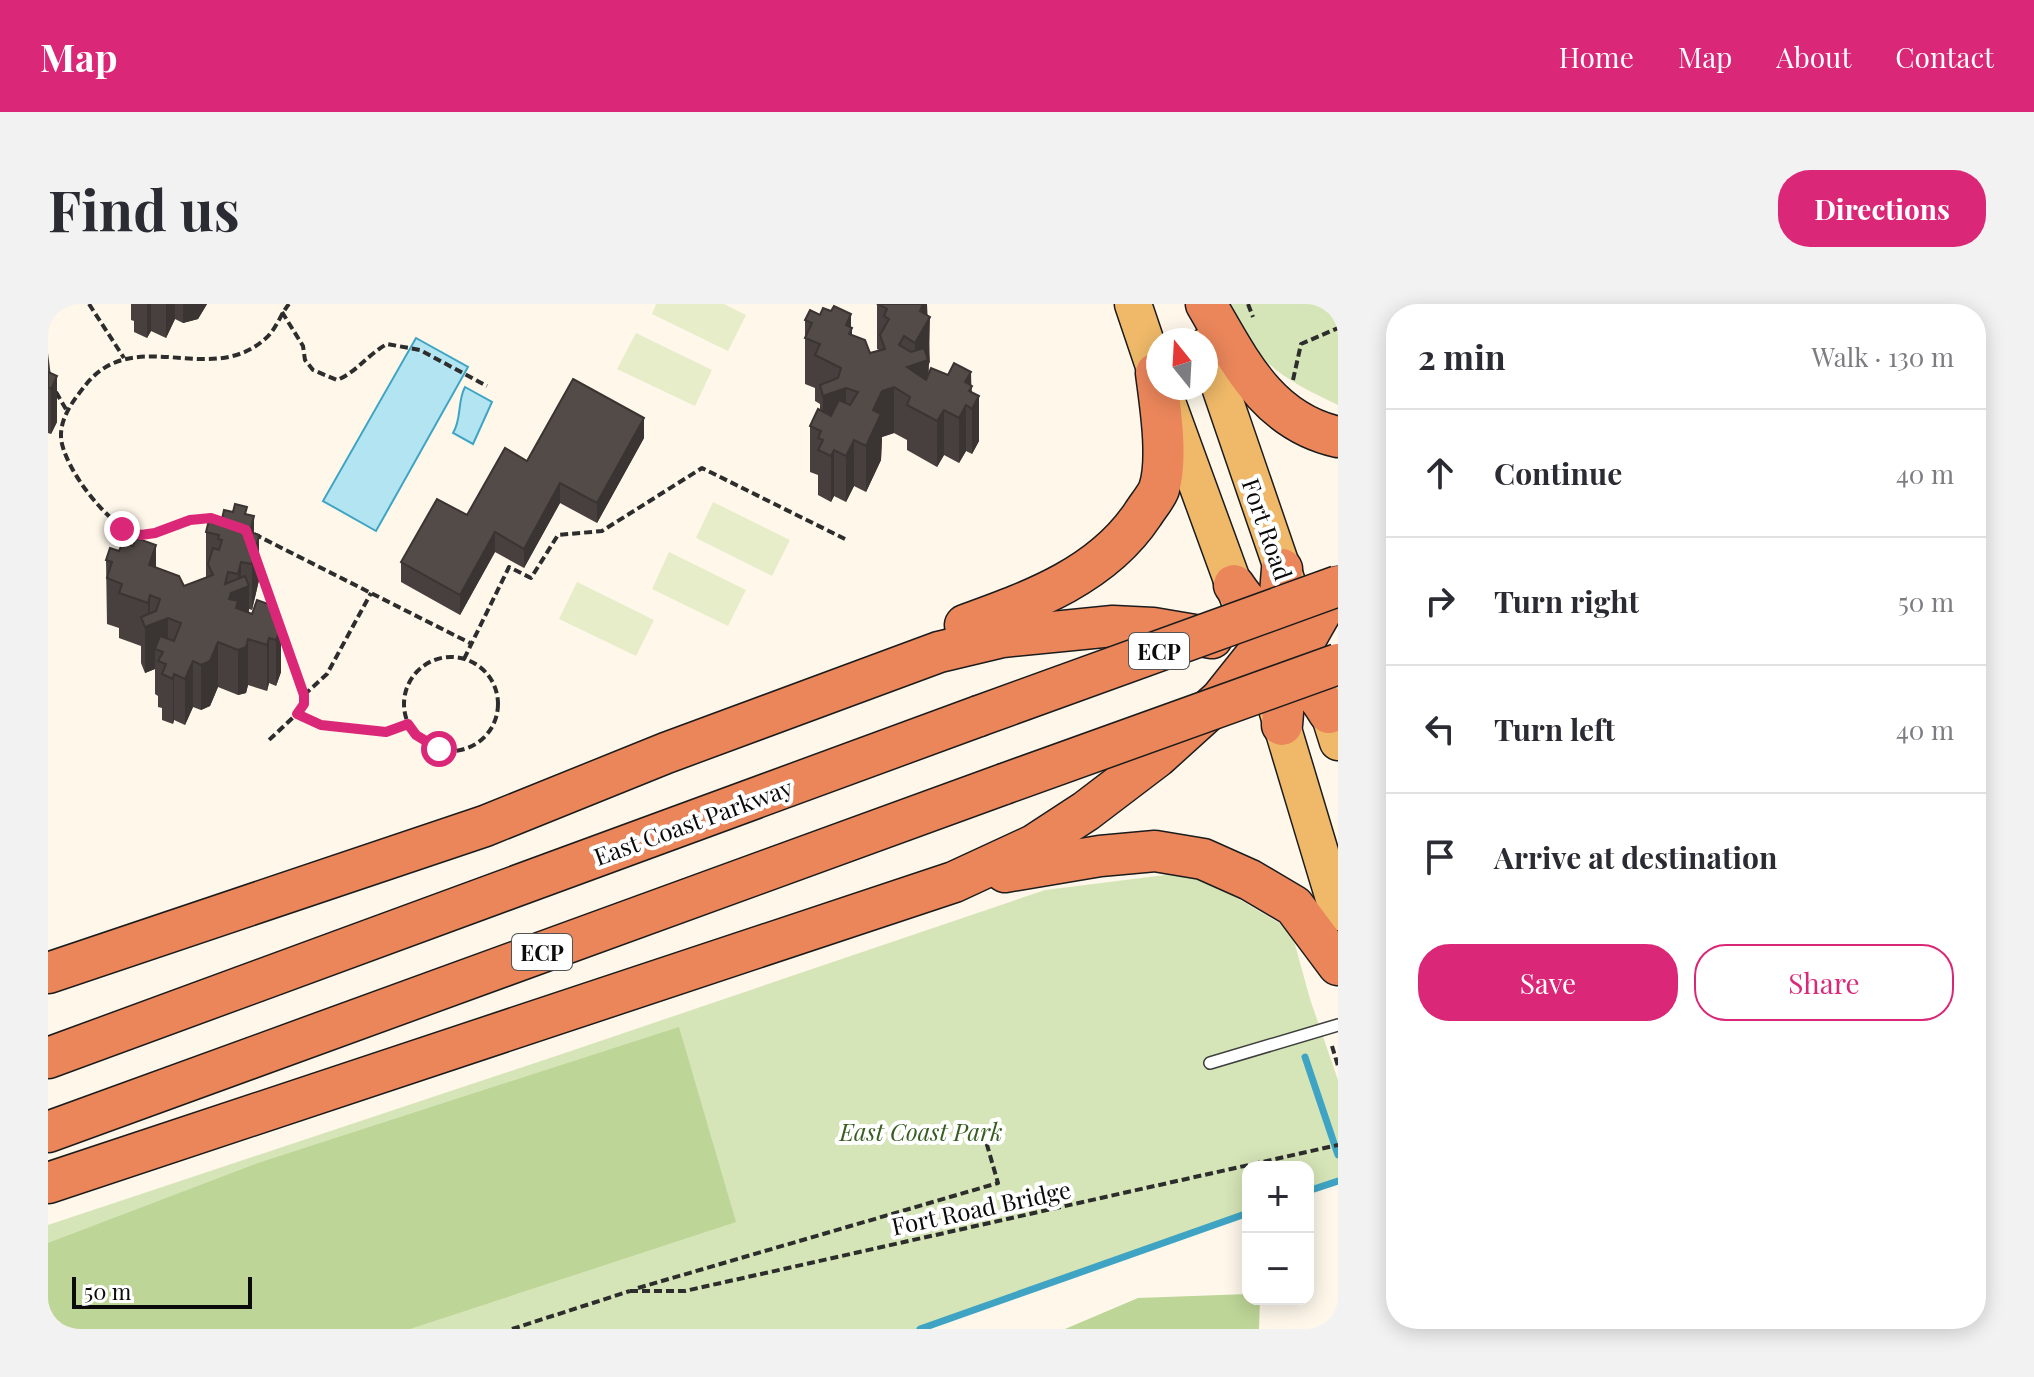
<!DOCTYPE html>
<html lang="en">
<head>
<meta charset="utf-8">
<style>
  :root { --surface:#fff; --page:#f2f2f3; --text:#2b2b33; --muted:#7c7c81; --line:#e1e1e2; --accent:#db2777 }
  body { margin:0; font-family:"Playfair Display",serif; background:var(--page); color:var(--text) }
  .controls { position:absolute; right:24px; bottom:24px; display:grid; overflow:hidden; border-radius:16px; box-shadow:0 4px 20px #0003 }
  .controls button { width:72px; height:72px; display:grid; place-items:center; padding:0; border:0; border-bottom:2px solid var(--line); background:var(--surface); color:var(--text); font:40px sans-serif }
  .compass { position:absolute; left:1098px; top:24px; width:72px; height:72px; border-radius:50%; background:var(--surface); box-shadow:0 4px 20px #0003; rotate:342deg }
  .scale { position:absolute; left:24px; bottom:20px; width:180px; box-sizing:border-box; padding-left:8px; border:4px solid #0b0b0b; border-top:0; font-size:22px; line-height:28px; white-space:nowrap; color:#0b0b0b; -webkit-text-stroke:6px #fff; paint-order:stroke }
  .stop { position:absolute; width:24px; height:24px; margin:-18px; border:6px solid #db2777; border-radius:50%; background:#fff }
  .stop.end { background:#db2777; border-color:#fff; box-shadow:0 2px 8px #0008 }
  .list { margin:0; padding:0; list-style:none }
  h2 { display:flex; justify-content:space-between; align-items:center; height:104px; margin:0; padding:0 32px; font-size:34px }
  h2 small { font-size:26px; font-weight:400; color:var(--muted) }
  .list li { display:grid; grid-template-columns:52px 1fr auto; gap:24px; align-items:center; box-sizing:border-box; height:128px; padding:0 32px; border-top:2px solid var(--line) }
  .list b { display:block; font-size:30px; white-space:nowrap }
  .list em { font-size:26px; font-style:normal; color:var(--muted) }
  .actions { display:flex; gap:16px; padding:24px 32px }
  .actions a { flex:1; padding:18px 0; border:2px solid var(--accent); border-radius:32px; text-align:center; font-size:28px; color:var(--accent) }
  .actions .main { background:var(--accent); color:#fff }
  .icon { flex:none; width:44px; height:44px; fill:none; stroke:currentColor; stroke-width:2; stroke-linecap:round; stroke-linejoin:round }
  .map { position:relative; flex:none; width:1290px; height:1025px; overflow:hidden; border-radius:32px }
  header { display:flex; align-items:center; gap:48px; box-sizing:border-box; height:112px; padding:0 40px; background:var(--accent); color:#fff }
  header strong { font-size:38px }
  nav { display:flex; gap:44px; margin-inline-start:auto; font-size:28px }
  .intro { display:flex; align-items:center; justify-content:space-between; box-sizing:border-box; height:192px; padding:0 48px }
  h1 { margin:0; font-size:56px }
  .button { padding:20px 36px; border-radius:32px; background:var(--accent); color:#fff; font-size:28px; font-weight:700 }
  main { display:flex; gap:48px; padding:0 48px }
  aside { flex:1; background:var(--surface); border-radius:32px; box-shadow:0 4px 20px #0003 }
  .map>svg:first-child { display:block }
  .green { fill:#d6e5b7 }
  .forest { fill:#bdd597 }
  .pitch { fill:#e6edc8 }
  .water { fill:#b3e4f2; stroke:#3fa4c4; stroke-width:2 }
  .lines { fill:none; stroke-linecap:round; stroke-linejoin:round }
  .stream { stroke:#3fa4c4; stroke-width:7 }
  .service-casing { stroke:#3e3e3e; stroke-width:14 }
  .primary-casing { stroke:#1c1c1c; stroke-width:39 }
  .motorway-casing { stroke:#1c1c1c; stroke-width:43 }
  .path { stroke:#2d2d2d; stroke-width:4; stroke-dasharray:8 4; stroke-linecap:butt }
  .service { stroke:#fff; stroke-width:11 }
  .primary { stroke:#efb969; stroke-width:36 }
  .motorway { stroke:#eb865b; stroke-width:40 }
  .motorway-bridge-casing { stroke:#1c1c1c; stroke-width:43; stroke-linecap:butt }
  .motorway-bridge { stroke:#eb865b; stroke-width:40 }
  .wall { fill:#47403e }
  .shaded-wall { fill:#3a3432 }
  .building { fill:#534b48; stroke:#3a3432; stroke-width:2 }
  .route { stroke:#db2777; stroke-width:10 }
  .labels { text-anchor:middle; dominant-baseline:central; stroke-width:8; stroke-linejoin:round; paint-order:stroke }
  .shield { fill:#fff; stroke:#545454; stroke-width:2 }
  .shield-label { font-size:22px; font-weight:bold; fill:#0b0b0b }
  .street-label { font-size:24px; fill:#0b0b0b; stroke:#fff }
  .park-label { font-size:24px; font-style:italic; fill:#375e20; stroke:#fff }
</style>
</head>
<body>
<header>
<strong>Map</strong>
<nav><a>Home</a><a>Map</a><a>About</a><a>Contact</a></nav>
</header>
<div class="intro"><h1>Find us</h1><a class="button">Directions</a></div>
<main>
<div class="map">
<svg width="1290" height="1025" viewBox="0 0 1290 1025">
  <rect width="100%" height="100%" fill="#fef7ea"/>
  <g class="green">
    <path d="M1180 0H1290V101C1232 73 1209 60 1180 0Z"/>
    <polygon points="1125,570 1164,579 1243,626 1262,695 1290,776 1290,879 1260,889 1260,863 1200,863 1200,911 876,1025 0,1025 0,921 517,749 997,586"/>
  </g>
  <g class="forest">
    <polygon points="631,723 688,918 362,1025 0,1025 0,939 210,859"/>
    <polygon points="1200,990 1200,995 1212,995 1211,1025 1017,1025 1090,994"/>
  </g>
  <g class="pitch">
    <polygon points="608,0 676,0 698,11 680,47 604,10"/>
    <polygon points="588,29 664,66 647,102 569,65"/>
    <polygon points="665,198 742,236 724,272 648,234"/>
    <polygon points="621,248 698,286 680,322 604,285"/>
    <polygon points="529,278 606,316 588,352 511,315"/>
  </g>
  <g class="water">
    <polygon points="368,34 420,63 328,227 275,197"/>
    <path d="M417 83 444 98 425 140 405 129C414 115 409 98 417 83Z"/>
  </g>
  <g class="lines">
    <g class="stream">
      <polyline points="1257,753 1290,851"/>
      <polyline points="1260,887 1290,877"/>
      <polyline points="872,1025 1200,909"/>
    </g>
    <g class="service-casing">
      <polyline id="service" points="1162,759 1290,721"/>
    </g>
    <g class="primary-casing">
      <g id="primary">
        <polyline points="1085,0 1110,74"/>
        <polyline points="1158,42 1243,290"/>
        <polyline points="1119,98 1196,309"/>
        <polyline points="1272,381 1290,438"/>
        <polyline points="1226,395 1290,608"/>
      </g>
    </g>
    <g class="motorway-casing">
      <g id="motorway">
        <path d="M1158 0C1192 58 1219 117 1290 133"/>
        <path d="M1186 281C1200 302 1214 316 1237 325"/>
        <path d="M917 321C983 297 1054 272 1095 210 1100 202 1108 193 1111 185 1121 155 1112 100 1108 69"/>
        <path d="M1228 357C1252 369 1267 386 1281 409"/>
        <path d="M1234 421C1237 362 1255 340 1283 291L1290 283"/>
        <polyline points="957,568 1052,552 1107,547 1155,555 1202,576 1246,602 1290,661"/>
        <polyline points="0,669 437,522 618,449 891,348 954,333 1065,322 1105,324 1164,334"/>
        <polyline points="0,754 931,412"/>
        <polyline points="0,828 956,480"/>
        <polyline points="0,879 906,578 986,541 1038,507 1109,453 1173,395 1220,336 1231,302 1234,265"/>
      </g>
    </g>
    <g class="path">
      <polyline points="41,0 76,54"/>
      <polyline points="1200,0 1205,13"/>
      <path d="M234 8 255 42 257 56 265 66 289 76C309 68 319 51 339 40L372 46 439 82"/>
      <polyline points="1245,76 1253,40 1290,24"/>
      <polyline points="8,88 19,107"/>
      <path d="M164 214C140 214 118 232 94 231 64 229 12 160 13 131 13 111 28 93 40 78 89 22 163 83 217 35 228 26 232 11 241 0"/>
      <polyline points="206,230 422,339"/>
      <polyline points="210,258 256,391 254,405 221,436"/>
      <circle cx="403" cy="400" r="47"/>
      <polyline points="416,355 461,263 483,274 510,231 554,227 654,164 797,235"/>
      <polyline points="256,391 279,370 323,289"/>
      <path d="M251 411C284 426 326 432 360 420"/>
      <polyline points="1284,742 1290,762"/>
      <polyline points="590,984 950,879 935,827"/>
      <polyline points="582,987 637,987 1290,841"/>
      <polyline points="464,1025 582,987"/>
    </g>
    <use href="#service" class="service"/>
    <use href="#primary" class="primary"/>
    <use href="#motorway" class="motorway"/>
    <g class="motorway-bridge-casing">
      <g id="motorway-bridge">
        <polyline points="931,412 1290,282"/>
        <polyline points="956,480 1290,360"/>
      </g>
    </g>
    <use href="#motorway-bridge" class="motorway-bridge"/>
  </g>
  <g class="wall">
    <polygon points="83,0 159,0 150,15 135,19 127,15 118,34 103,27 99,34 86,28 86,17 83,16"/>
    <polygon points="829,0 879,0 882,58 880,62 880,71 923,81 931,137 924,150 918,147 911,159 896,151 889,163 859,146 859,136 846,129 834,133 833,156 818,188 806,182 798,198 786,192 783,198 770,191 770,171 762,168 762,122 772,106 772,100 767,97 767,84 757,80 757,16 803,24 804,31 822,49 831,46 829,45"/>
    <polygon points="0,49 9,118 3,130 0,129"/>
    <polygon points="596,134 549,219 512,199 476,264 447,248 412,311 353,278 353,258 419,211 479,157"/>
    <polygon points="185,208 199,210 206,229 211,276 204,306 201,305 201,309 226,311 229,321 233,368 228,382 221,379 219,387 200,381 198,389 190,391 170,383 162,402 153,406 145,403 137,421 126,416 125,420 114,416 114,404 110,403 110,392 107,390 107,365 97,369 93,359 93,342 71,334 71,324 59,320 58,256 108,264 136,282 158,274 158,228 174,215"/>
  </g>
  <g class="shaded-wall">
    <polygon points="99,0 103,0 103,27 99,34"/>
    <polygon points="118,0 127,0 127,15 118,34"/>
    <polygon points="135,0 159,0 150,15 135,19"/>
    <polygon points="875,0 879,0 879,17 882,13 880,102 862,93 859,63 867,60 867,39 872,7"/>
    <polygon points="803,10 803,27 804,24 804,70 798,21"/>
    <polygon points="923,68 924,104 931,92 931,137 924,150 924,105 918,101 918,147 911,159 911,114 917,78"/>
    <polygon points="9,72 9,118 3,130 3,85"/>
    <polygon points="846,83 846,129 834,133 833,156 818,188 818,142 825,106 834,87"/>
    <polygon points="798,84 798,129 775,137 775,92"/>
    <polygon points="896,106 896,151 889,163 889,117"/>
    <polygon points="596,114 596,134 549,219 549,199"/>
    <polygon points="806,136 806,182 798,198 798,152"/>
    <polygon points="786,146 786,192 783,198 783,152"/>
    <polygon points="512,179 512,199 476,264 476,245"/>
    <polygon points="206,212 206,250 211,231 211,276 204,306 204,260 202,228"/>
    <polygon points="447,228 447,248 412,311 412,291"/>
    <polygon points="108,241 108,287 102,291 102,321 120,314 120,360 115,348 107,345 107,365 97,369 97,323 100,322 101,261"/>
    <polygon points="193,258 193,285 201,282 201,328 181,295 183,289 190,287 190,270"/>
    <polygon points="229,312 229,333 233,323 233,368 228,382 228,336 227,321"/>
    <polygon points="221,334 221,379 219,387 219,341"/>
    <polygon points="200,335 200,381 198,389 190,391 190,346"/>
    <polygon points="170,338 170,383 162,402 153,406 153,361"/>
    <polygon points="145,357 145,403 137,421 137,375"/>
    <polygon points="126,370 126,416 125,420 125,375"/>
  </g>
  <g class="building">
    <polygon points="830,0 875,0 872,7 882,13 867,39 856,32 851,41 863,48 876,44 880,56 859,63 878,76 883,64 900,71 906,59 923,68 917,78 924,82 921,87 931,92 924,105 918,101 911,114 896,106 889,117 859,101 862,93 846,83 834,87 825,106 833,110 818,142 806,136 798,152 786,146 783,152 770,146 775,136 770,134 773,127 762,122 770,105 783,112 791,96 802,101 810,88 798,84 775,92 772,81 790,74 793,64 767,51 772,40 757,34 764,19 757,16 762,6 772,11 775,4 783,7 786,2 803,10 798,21 804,24 801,30 817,36 822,49 837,45 832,31 841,15 836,12 839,5"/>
    <polygon points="0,68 9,72 3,85 0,83"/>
    <polygon points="525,75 596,114 549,199 512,179 476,245 447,228 412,291 353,258 389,195 419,211 457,144 479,157"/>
    <polygon points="187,200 199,203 197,210 206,212 202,228 211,231 204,260 193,258 190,270 180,268 177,280 197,272 201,282 183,289 181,295 190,297 188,304 204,310 209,296 226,302 223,310 229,312 227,321 233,323 228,336 221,334 219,341 200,335 198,343 190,346 170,338 162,357 153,361 145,357 137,375 126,370 125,375 114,370 118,360 110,357 115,348 107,345 112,332 126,337 133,319 120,314 97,323 93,313 108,307 112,295 102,291 100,299 71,289 74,280 59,274 64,258 58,256 62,244 71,247 75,238 85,242 88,234 108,241 101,261 131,272 136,282 165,271 160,260 165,244 171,246 174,236 170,235 171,231 158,228 162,212 174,215 176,206 185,208"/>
  </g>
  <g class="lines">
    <polyline class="route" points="74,225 93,231 107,229 142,216 163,214 198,226 256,391 256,400 249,410 273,421 338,428 360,420 368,431 391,445"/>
  </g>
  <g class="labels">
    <g class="shield">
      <rect x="1081" y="329" width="60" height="36" rx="6"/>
      <rect x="464" y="630" width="60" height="36" rx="6"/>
    </g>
    <g class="shield-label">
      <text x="1111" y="347">ECP</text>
      <text x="494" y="648">ECP</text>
    </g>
    <g class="street-label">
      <text transform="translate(1220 225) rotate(71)">Fort Road</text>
      <text transform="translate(645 517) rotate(-20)">East Coast Parkway</text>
      <text transform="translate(933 903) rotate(-12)">Fort Road Bridge</text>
    </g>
    <g class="park-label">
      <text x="873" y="827">East Coast Park</text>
    </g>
  </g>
</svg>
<div class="controls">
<button>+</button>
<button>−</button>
</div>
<svg class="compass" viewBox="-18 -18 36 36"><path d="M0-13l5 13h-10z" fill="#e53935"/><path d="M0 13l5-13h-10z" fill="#7c7c81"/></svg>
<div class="scale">50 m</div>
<div class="stop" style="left:391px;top:445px"></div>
<div class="stop end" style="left:74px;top:225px"></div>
</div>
<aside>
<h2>2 min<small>Walk · 130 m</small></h2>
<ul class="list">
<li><svg class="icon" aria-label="ahead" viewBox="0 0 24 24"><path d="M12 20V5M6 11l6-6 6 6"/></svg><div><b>Continue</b></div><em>40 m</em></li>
<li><svg class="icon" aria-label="right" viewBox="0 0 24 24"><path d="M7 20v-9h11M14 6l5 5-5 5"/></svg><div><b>Turn right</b></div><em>50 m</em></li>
<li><svg class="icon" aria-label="left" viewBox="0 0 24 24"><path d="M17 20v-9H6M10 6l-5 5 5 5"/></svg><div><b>Turn left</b></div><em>40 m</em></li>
<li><svg class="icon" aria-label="arrive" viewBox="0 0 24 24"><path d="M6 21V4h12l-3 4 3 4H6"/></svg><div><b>Arrive at destination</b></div></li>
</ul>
<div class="actions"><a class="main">Save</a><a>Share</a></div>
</aside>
</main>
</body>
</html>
